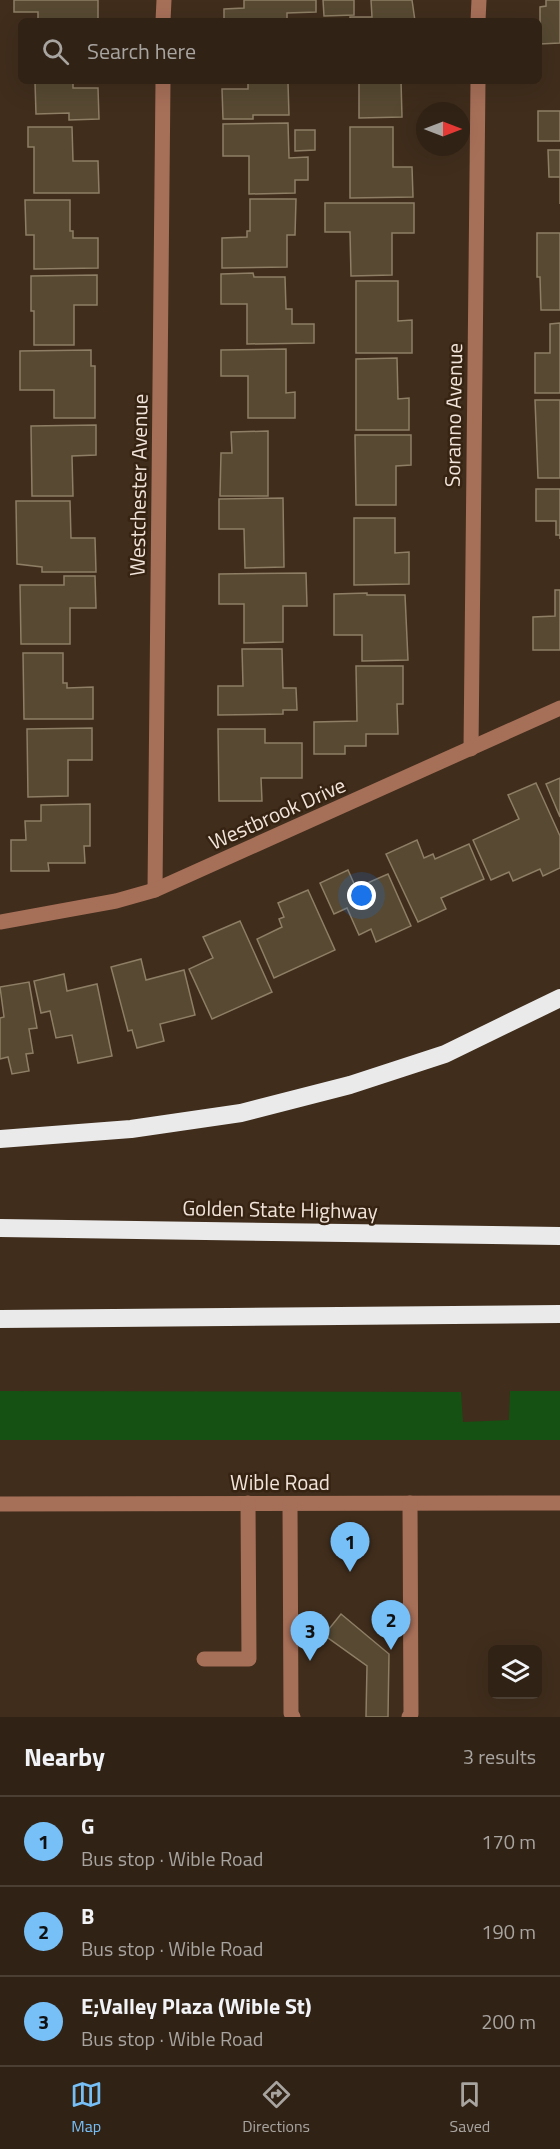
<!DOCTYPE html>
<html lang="en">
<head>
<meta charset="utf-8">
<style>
  :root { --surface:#302215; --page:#382a1e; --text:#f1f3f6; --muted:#a8a4a0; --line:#4b3f34; --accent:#77bff7 }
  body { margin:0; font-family:"Titillium Web",sans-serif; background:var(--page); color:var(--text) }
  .controls { position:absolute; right:18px; bottom:18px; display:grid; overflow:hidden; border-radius:9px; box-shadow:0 6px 24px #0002 }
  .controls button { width:54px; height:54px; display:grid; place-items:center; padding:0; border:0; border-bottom:2px solid var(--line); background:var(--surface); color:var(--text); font:30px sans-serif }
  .compass { position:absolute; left:416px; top:102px; width:54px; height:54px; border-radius:50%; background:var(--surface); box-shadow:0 6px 24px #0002; rotate:90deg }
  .you { position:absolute; left:362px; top:896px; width:21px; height:21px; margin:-15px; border:4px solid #fff; border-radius:50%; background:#1a73e8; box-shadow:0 0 0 9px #1a73e833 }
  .badge { display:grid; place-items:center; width:39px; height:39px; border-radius:50%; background:var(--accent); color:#111; font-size:20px; font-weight:700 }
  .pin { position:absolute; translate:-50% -50px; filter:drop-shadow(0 2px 3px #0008) }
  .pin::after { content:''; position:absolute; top:32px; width:21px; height:18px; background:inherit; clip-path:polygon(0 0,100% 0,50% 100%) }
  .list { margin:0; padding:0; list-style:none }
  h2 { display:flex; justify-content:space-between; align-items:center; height:78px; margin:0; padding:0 24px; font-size:26px }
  h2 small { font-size:20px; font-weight:400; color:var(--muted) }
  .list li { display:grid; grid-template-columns:39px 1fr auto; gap:18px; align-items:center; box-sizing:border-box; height:90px; padding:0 24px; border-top:2px solid var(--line) }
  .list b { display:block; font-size:22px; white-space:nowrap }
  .list p { margin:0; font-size:20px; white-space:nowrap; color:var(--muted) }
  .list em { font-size:20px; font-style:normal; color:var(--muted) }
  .icon { flex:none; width:33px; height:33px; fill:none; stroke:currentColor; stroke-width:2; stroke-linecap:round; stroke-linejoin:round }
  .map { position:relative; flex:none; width:560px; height:1717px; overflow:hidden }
  .search { position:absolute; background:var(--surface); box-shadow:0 6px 24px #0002; left:18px; right:18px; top:18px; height:66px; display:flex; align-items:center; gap:15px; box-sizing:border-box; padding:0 21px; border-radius:9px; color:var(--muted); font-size:22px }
  .sheet { height:348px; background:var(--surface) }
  nav { display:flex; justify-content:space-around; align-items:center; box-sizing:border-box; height:84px; border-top:2px solid var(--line); background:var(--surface); font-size:16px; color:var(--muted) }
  nav a { display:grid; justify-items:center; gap:3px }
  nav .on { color:var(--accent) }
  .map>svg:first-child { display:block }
  .grass { fill:#155112 }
  .building { fill:#574932; stroke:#8d7e65; stroke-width:1.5 }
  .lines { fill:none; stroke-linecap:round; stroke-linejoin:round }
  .minor { stroke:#a66f58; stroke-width:15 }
  .highway { stroke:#eaeaea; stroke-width:18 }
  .labels { text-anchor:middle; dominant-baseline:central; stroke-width:5; stroke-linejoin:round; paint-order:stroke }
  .street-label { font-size:21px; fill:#f1e4da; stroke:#362312 }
</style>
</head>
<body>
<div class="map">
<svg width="560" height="1717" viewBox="0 0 560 1717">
  <rect width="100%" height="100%" fill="#402d1c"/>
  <polygon class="grass" points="0,1391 461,1392 463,1422 509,1420 510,1391 560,1391 560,1440 0,1440"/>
  <g class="building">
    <polygon points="14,0 98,0 98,21 38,21 38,12 14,12"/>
    <polygon points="244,0 316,0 316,12 287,13 287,21 224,21 224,9 244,8"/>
    <polygon points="323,0 354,0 354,15 324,16"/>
    <polygon points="371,0 412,0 415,21 350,21 350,17 372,17"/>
    <polygon points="546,0 560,0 560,43 540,44 540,7 546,6"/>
    <polygon points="73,81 73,88 98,88 99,119 69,120 69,113 36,114 35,82 28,81"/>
    <polygon points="248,81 296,81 296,83 288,83 289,115 253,115 253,119 223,119 222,89 248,89"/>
    <polygon points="359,81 401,81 402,117 359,118"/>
    <rect x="538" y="111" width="22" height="30"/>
    <polygon points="288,123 289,158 308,157 308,180 295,180 295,193 249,194 249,156 223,156 223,124"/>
    <polygon points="28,127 72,127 73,161 98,161 99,193 34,193 34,147 28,147"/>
    <polygon points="350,127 393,127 393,167 412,167 413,197 350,198"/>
    <polygon points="295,130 315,130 315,150 295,151"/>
    <polygon points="548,150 560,150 560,204 560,177 549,177"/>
    <polygon points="250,199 296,199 295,235 287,235 287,267 222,268 222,238 247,237 247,231 250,231"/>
    <polygon points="25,200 70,200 70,231 73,231 73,238 98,238 98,268 34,269 34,235 26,235"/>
    <polygon points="325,203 414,203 414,233 392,233 392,275 351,276 350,232 325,232"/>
    <polygon points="537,233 560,233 560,310 541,310 540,277 537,277"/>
    <polygon points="253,273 254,277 285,277 286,309 292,309 292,324 314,324 314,343 247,344 247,304 221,304 221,274"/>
    <polygon points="97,275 97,305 74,305 74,345 34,345 34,311 31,311 31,276"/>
    <polygon points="356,281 398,281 398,321 412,320 412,353 356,353"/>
    <polygon points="560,323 560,393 535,393 535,353 550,353 550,324"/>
    <polygon points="286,349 286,393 295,392 295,418 248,418 248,376 221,376 221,350"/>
    <polygon points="91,350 91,366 95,366 95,418 54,418 54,390 20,390 20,351"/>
    <polygon points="397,358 398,399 409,398 409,430 356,430 356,359"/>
    <polygon points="535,400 560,400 560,478 538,478"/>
    <polygon points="96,425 96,455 72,456 73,496 32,496 31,426"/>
    <polygon points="268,431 268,496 220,496 221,453 232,453 231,432"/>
    <polygon points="355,435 411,435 411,465 396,466 396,505 356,505"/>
    <polygon points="536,489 560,489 560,539 560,535 556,535 556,521 536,521"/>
    <polygon points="283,498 284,567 245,568 244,529 219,529 219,499"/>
    <polygon points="16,501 70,501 71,538 95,538 96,572 42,572 42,567 17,564"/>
    <polygon points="354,518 395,518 395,553 409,552 409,584 354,585"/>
    <polygon points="306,573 307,606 283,606 283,642 244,643 244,604 219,604 219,574"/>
    <polygon points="64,576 95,576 96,608 70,608 70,644 21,644 20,585 64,585"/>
    <polygon points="555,590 560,590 560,650 533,650 533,617 555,616"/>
    <polygon points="367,593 367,595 405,595 408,660 362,661 362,635 334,635 334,594"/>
    <polygon points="242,649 282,649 283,688 296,688 297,710 283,710 283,714 218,715 218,686 243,686"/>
    <polygon points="23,653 63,653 63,683 67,683 67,688 93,687 93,719 24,719"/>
    <polygon points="356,666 403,666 403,704 397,704 398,734 366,734 366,746 345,746 345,754 314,754 314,722 357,721"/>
    <polygon points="92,728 92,760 68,760 68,796 28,797 27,729"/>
    <polygon points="218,729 265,729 265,743 302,743 302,778 261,778 262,801 219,801"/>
    <polygon points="560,778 560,817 546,784"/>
    <polygon points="536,783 560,836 560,868 543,876 540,869 513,881 509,872 491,880 473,840 519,819 508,795"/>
    <polygon points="90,804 90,846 84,846 85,863 48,863 49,871 11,871 11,840 26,840 25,821 41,821 41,805"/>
    <polygon points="417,840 424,858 433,854 435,859 469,844 484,879 441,898 446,909 418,922 386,854"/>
    <polygon points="348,870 356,888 388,874 411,926 376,942 371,929 359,935 347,908 334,914 320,883"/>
    <polygon points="308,890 335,950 274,978 257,939 282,927 279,919 284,917 278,903"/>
    <polygon points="240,921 272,992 212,1019 189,969 213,958 203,937"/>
    <polygon points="141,959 146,980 184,970 195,1015 160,1024 164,1041 137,1048 132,1030 128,1031 111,967"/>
    <polygon points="64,974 67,991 97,984 112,1056 78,1063 72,1035 56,1038 50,1011 41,1013 34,981"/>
    <polygon points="29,982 37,1028 29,1029 33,1053 26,1054 29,1071 12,1074 8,1057 0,1059 0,1018 4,1017 0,987"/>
    <polygon points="341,1614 389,1654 388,1717 366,1717 367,1666 324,1635"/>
  </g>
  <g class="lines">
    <g class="minor">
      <polyline points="163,21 164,0"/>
      <polyline points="478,21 479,0"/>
      <polyline points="471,749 478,81"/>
      <polyline points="155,890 163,81"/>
      <polyline points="0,922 116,901 155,890 560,708"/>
      <polyline points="0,1504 560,1503"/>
      <polyline points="290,1504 291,1713 293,1717"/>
      <polyline points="204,1659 249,1659 248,1503"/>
      <polyline points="409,1717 411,1714 410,1503"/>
    </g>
    <g class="highway">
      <polyline points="0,1139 131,1129 241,1113 350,1085 445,1054 560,998"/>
      <polyline points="0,1228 560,1236"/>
      <polyline points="0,1319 560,1314"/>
    </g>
  </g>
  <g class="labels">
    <g class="street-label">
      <text transform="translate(453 415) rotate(-89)">Soranno Avenue</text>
      <text transform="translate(138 485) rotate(-89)">Westchester Avenue</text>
      <text transform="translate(277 813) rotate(-24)">Westbrook Drive</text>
      <text transform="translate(280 1209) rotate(1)">Golden State Highway</text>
      <text x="280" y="1482">Wible Road</text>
    </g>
  </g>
</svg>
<div class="controls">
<button><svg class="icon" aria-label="layers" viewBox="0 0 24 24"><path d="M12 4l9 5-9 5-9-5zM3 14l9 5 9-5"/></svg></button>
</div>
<svg class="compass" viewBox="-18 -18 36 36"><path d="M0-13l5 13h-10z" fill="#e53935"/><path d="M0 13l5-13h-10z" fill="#a8a4a0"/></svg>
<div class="you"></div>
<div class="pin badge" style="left:350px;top:1572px">1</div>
<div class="pin badge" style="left:391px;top:1650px">2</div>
<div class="pin badge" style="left:310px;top:1661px">3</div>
<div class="search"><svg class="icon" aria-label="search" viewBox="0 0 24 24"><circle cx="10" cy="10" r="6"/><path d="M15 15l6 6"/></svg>Search here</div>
</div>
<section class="sheet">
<h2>Nearby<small>3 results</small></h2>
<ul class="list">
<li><span class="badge">1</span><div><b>G</b><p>Bus stop · Wible Road</p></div><em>170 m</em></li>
<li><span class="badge">2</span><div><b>B</b><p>Bus stop · Wible Road</p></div><em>190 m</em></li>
<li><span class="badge">3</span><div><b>E;Valley Plaza (Wible St)</b><p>Bus stop · Wible Road</p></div><em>200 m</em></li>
</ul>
</section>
<nav>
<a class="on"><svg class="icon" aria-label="map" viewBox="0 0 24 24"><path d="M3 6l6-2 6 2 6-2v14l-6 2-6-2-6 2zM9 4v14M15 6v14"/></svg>Map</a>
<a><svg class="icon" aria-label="directions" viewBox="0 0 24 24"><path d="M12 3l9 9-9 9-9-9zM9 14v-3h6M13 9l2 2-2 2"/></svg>Directions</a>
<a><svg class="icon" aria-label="saved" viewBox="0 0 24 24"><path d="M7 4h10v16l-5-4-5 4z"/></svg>Saved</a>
</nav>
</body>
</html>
